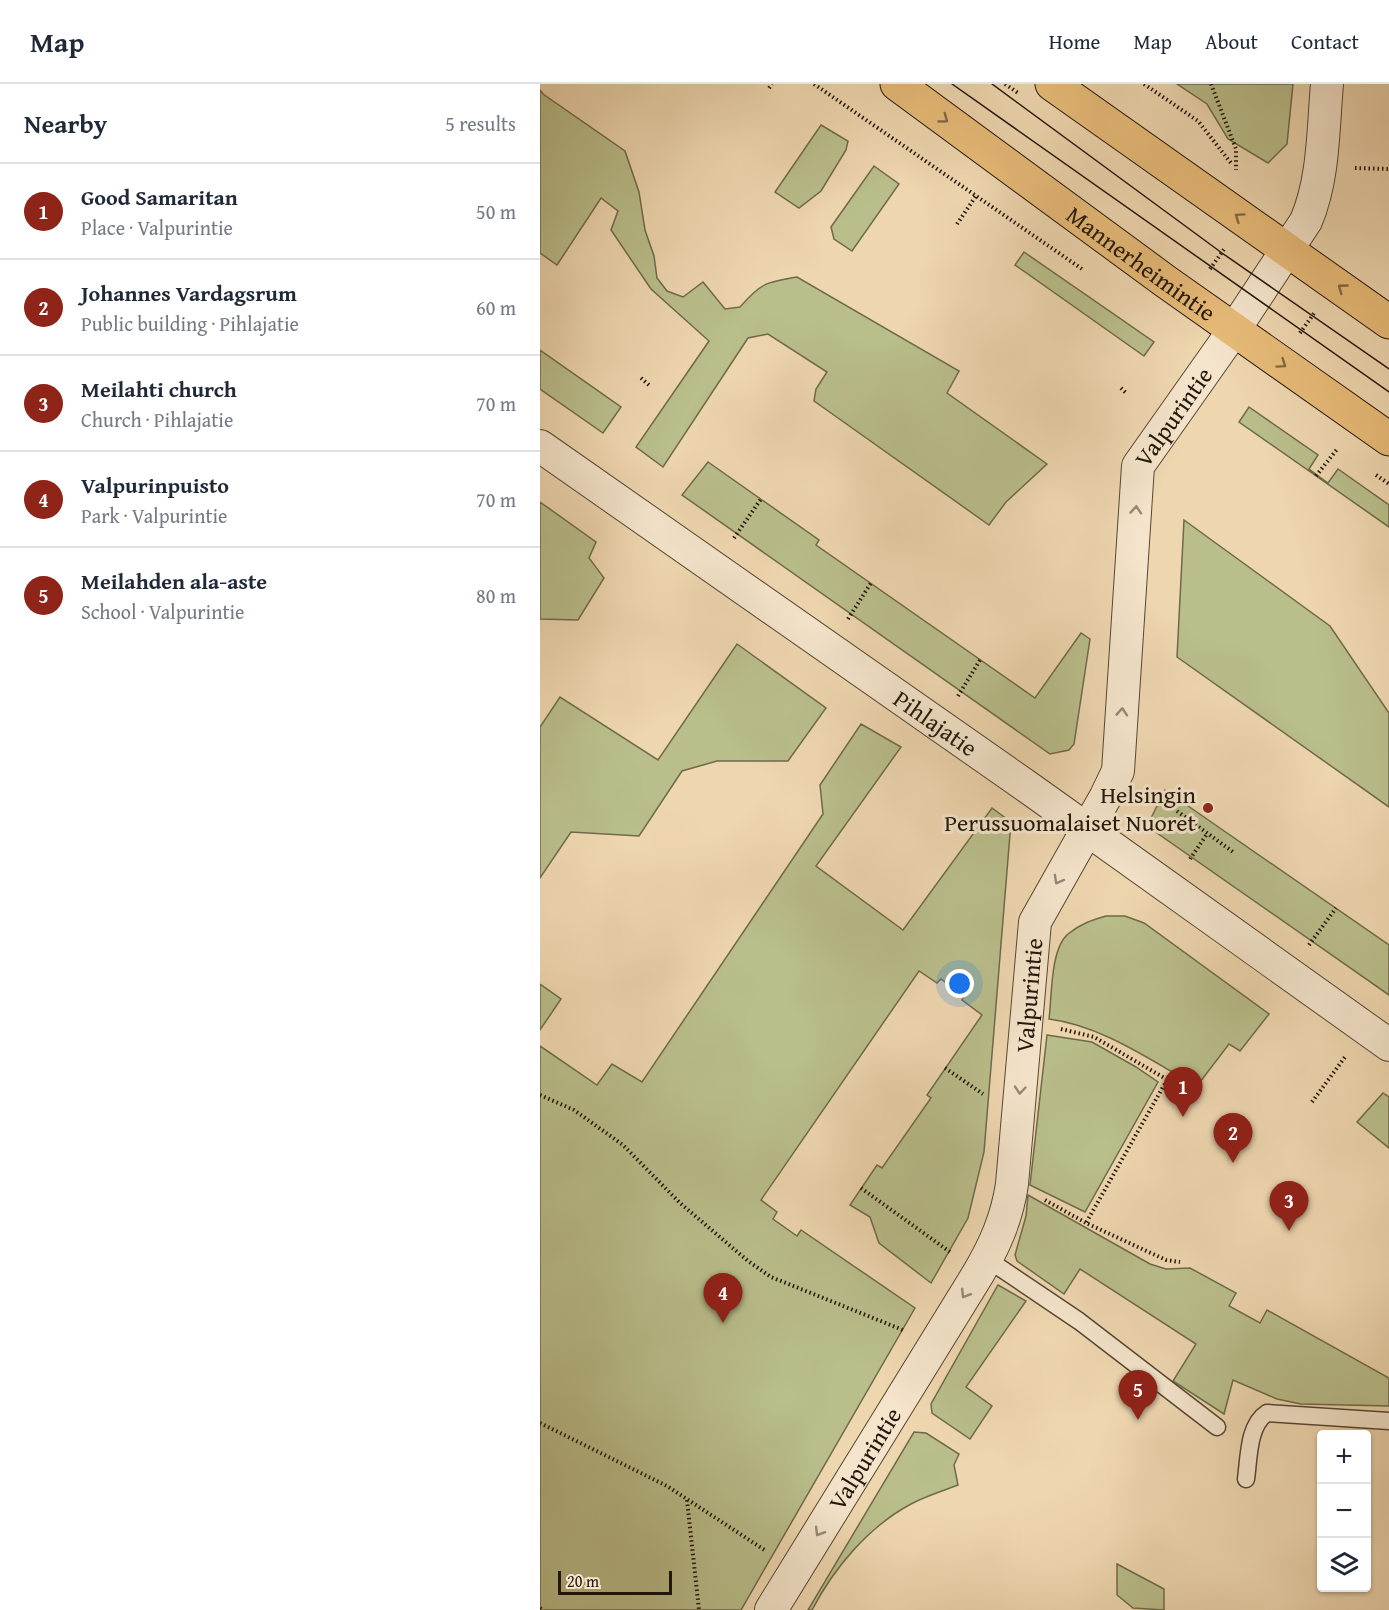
<!DOCTYPE html>
<html lang="en">
<head>
<meta charset="utf-8">
<style>
  :root { --surface:#fff; --page:#f6f6f7; --text:#1f2937; --muted:#747a83; --line:#e0e1e3; --accent:#8f2418 }
  body { margin:0; font-family:"Gentium Book Plus",serif; background:var(--page); color:var(--text) }
  .controls { position:absolute; right:18px; bottom:18px; display:grid; overflow:hidden; border-radius:6px; box-shadow:0 2px 4px #0004 }
  .controls button { width:54px; height:54px; display:grid; place-items:center; padding:0; border:0; border-bottom:2px solid var(--line); background:var(--surface); color:var(--text); font:30px sans-serif }
  .scale { position:absolute; left:18px; bottom:15px; width:114px; box-sizing:border-box; padding-left:6px; border:3px solid #22170a; border-top:0; font-size:16px; line-height:21px; white-space:nowrap; color:#22170a; -webkit-text-stroke:4px #f4e4cb; paint-order:stroke }
  .you { position:absolute; left:420px; top:900px; width:21px; height:21px; margin:-15px; border:4px solid #fff; border-radius:50%; background:#1a73e8; box-shadow:0 0 0 9px #1a73e833 }
  .badge { display:grid; place-items:center; width:39px; height:39px; border-radius:50%; background:var(--accent); color:#fff; font-size:20px; font-weight:700 }
  .pin { position:absolute; translate:-50% -50px; filter:drop-shadow(0 2px 3px #0008) }
  .pin::after { content:''; position:absolute; top:32px; width:21px; height:18px; background:inherit; clip-path:polygon(0 0,100% 0,50% 100%) }
  .list { margin:0; padding:0; list-style:none }
  h2 { display:flex; justify-content:space-between; align-items:center; height:78px; margin:0; padding:0 24px; font-size:26px }
  h2 small { font-size:20px; font-weight:400; color:var(--muted) }
  .list li { display:grid; grid-template-columns:39px 1fr auto; gap:18px; align-items:center; box-sizing:border-box; height:96px; padding:0 24px; border-top:2px solid var(--line) }
  .list b { display:block; font-size:22px; white-space:nowrap }
  .list p { margin:0; font-size:20px; white-space:nowrap; color:var(--muted) }
  .list em { font-size:20px; font-style:normal; color:var(--muted) }
  .icon { flex:none; width:33px; height:33px; fill:none; stroke:currentColor; stroke-width:2; stroke-linecap:round; stroke-linejoin:round }
  .map { position:relative; flex:none; width:849px; height:1526px; overflow:hidden }
  header { display:flex; align-items:center; gap:36px; box-sizing:border-box; height:84px; padding:0 30px; background:var(--surface); border-bottom:2px solid var(--line) }
  header strong { font-size:28px }
  nav { display:flex; gap:33px; margin-inline-start:auto; font-size:21px }
  main { display:flex }
  aside { flex:1; background:var(--surface) }
  .map>svg:first-child { display:block }
  .green { fill:#b9be8b; stroke:#6e6a4a; stroke-width:1.5 }
  .lines { fill:none; stroke-linecap:round; stroke-linejoin:round }
  .service-casing { stroke:#554733; stroke-width:19 }
  .minor-casing { stroke:#554733; stroke-width:34 }
  .primary-casing { stroke:#22170a; stroke-width:35 }
  .path { stroke:#22170a; stroke-width:4; stroke-dasharray:1.5 3; stroke-linecap:butt }
  .service { stroke:#f4e4cb; stroke-width:16 }
  .minor { stroke:#f4e4cb; stroke-width:32 }
  .primary { stroke:#e7bb78; stroke-width:33 }
  .tram { stroke:#22170a; stroke-width:1.5 }
  .oneway { stroke:#846941 }
  .oneway2 { stroke:#968874 }
  .poi-dot { fill:#8f2418; stroke:#f4e4cb; stroke-width:2 }
  .labels { text-anchor:middle; dominant-baseline:central; stroke-width:6; stroke-linejoin:round; paint-order:stroke }
  .street-label { font-size:24px; fill:#22170a; stroke:#f4e4cb }
  .poi-label { font-size:24px; fill:#22170a; stroke:#f4e4cb; text-anchor:end }
</style>
</head>
<body>
<header>
<strong>Map</strong>
<nav><a>Home</a><a>Map</a><a>About</a><a>Contact</a></nav>
</header>
<main>
<aside>
<h2>Nearby<small>5 results</small></h2>
<ul class="list">
<li><span class="badge">1</span><div><b>Good Samaritan</b><p>Place · Valpurintie</p></div><em>50 m</em></li>
<li><span class="badge">2</span><div><b>Johannes Vardagsrum</b><p>Public building · Pihlajatie</p></div><em>60 m</em></li>
<li><span class="badge">3</span><div><b>Meilahti church</b><p>Church · Pihlajatie</p></div><em>70 m</em></li>
<li><span class="badge">4</span><div><b>Valpurinpuisto</b><p>Park · Valpurintie</p></div><em>70 m</em></li>
<li><span class="badge">5</span><div><b>Meilahden ala-aste</b><p>School · Valpurintie</p></div><em>80 m</em></li>
</ul>
</aside>
<div class="map">
<svg width="849" height="1526" viewBox="0 0 849 1526">
  <rect width="100%" height="100%" fill="#eed6af"/>
  <filter id="stains"><feTurbulence type="fractalNoise" baseFrequency=".00333" numOctaves="4"/><feColorMatrix values="0 0 0 0 .2 0 0 0 0 .09 0 0 0 0 .02 0 0 0 .5 -.17"/></filter>
  <radialGradient id="worn" r=".72"><stop offset=".6" stop-color="#630" stop-opacity="0"/><stop offset="1" stop-color="#630" stop-opacity=".3"/></radialGradient>
  <g class="green">
    <polygon points="637,0 753,0 747,60 728,79 688,55 667,20"/>
    <path d="M0 6 3 10 85 67 99 108 105 146 114 172 117 194 127 207 143 213 163 198 185 225 200 223C221 199 226 198 257 193L419 287 407 309 507 380 466 418 449 441 274 317 276 305 287 288 228 250 208 254 123 383 96 363 169 257 111 205 71 146 78 127 61 114 17 181 0 169Z"/>
    <polygon points="281,41 308,57 306,66 281,107 259,124 235,108"/>
    <polygon points="334,82 359,100 312,167 294,155 291,143"/>
    <polygon points="484,168 614,258 604,272 475,181"/>
    <polygon points="0,266 81,323 63,349 0,305"/>
    <polygon points="709,323 778,371 769,385 788,399 798,385 849,421 849,443 699,338"/>
    <polygon points="168,378 279,456 276,461 495,614 541,549 550,555 534,660 529,666 510,670 142,411"/>
    <polygon points="0,418 56,458 49,474 64,494 38,536 0,535"/>
    <polygon points="644,436 790,542 849,629 849,723 637,573"/>
    <polygon points="197,560 286,624 248,677 177,677 142,687 99,752 31,748 0,794 0,643 20,613 118,676"/>
    <polygon points="321,640 361,663 276,782 363,846 452,724 471,738 444,1068 428,1134 391,1199 339,1159 330,1133 310,1121 337,1081 342,1084 391,1014 387,1011 442,931 422,916 424,912 401,895 397,899 379,887 221,1116 237,1128 233,1135 257,1152 261,1146 375,1224 201,1526 0,1526 0,962 57,1001 72,980 102,998 283,730 280,701"/>
    <polygon points="625,706 849,861 849,911 607,742"/>
    <path d="M566 832H585L604 839 729 930 700 967 689 960 657 1002C611 977 563 942 509 935 512 913 510 865 528 850 540 840 552 836 566 832Z"/>
    <polygon points="0,900 21,915 0,946"/>
    <polygon points="507,951 552,958 596,983 618,998 545,1128 490,1101"/>
    <polygon points="843,1009 849,1013 849,1064 817,1038"/>
    <polygon points="488,1111 610,1180 626,1185 650,1184 696,1209 689,1222 720,1239 727,1226 849,1294 849,1322 761,1320 737,1315 693,1296 684,1330 633,1297 656,1260 540,1185 524,1210 477,1177 475,1171 486,1132"/>
    <polygon points="458,1201 486,1217 426,1303 452,1322 430,1355 392,1329 391,1320"/>
    <path d="M374 1348 386 1349 419 1370 414 1381 418 1401C403 1407 386 1412 371 1420 328 1443 294 1484 272 1526H268Z"/>
    <polygon points="577,1480 624,1505 624,1526 593,1524 577,1511"/>
  </g>
  <g class="lines">
    <g class="service-casing">
      <g id="service">
        <polyline points="447,1175 539,1237 677,1343"/>
        <path d="M706 1395C709 1374 708 1341 727 1329L849 1337"/>
      </g>
    </g>
    <g class="minor-casing">
      <g id="minor">
        <path id="s1" d="M0 362 489 704 849 961"/>
        <path id="s2" d="M231 1526 438 1190C455 1161 467 1134 472 1100L495 838 566 712 578 687 598 382 694 246 766 137C784 95 783 45 787 0"/>
      </g>
    </g>
    <g class="primary-casing">
      <g id="primary">
        <path id="s3" d="M357 0 625 197 849 355"/>
        <polyline points="512,0 849,238"/>
      </g>
    </g>
    <g class="path">
      <polyline points="274,0 542,185"/>
      <polyline points="465,0 478,9"/>
      <polyline points="604,0 658,37 691,79"/>
      <polyline points="671,0 696,65 696,86"/>
      <polyline points="229,4 232,0"/>
      <polyline points="815,84 849,85"/>
      <polyline points="417,140 436,112"/>
      <polyline points="670,185 685,164"/>
      <polyline points="760,249 775,228"/>
      <polyline points="101,294 109,301"/>
      <polyline points="581,304 586,309"/>
      <polyline points="836,391 849,400"/>
      <polyline points="776,392 798,364"/>
      <polyline points="194,454 221,415"/>
      <polyline points="308,535 331,499"/>
      <polyline points="418,612 440,576"/>
      <polyline points="637,727 693,768"/>
      <polyline points="650,775 667,750"/>
      <polyline points="769,861 796,824"/>
      <polyline points="521,945 554,953 652,1010"/>
      <polyline points="405,984 443,1010"/>
      <polyline points="627,996 546,1139 626,1176 640,1178"/>
      <polyline points="0,1011 34,1026 83,1061 140,1119 208,1177 231,1193 363,1246"/>
      <polyline points="772,1018 805,973"/>
      <polyline points="321,1104 410,1168"/>
      <polyline points="505,1116 546,1139"/>
      <polyline points="0,1339 127,1402 226,1467"/>
      <polyline points="147,1416 159,1526"/>
      <polyline points="0,1524 2,1526"/>
    </g>
    <use href="#service" class="service"/>
    <use href="#minor" class="minor"/>
    <use href="#primary" class="primary"/>
    <g class="tram">
      <polyline points="412,0 849,308"/>
      <polyline points="452,0 682,169 849,285"/>
    </g>
  </g>
  <defs><path id="oneway-chevron" d="M-2-3.5L2.5 0L-2 3.5" fill="none" stroke-width="1.6" stroke-linecap="round" stroke-linejoin="round" transform="scale(1.5)"/></defs>
  <g class="oneway">
    <use href="#oneway-chevron" transform="translate(404 35) rotate(36)"/>
    <use href="#oneway-chevron" transform="translate(699 133) rotate(-145)"/>
    <use href="#oneway-chevron" transform="translate(802 204) rotate(-144)"/>
    <use href="#oneway-chevron" transform="translate(742 280) rotate(35)"/>
  </g>
  <g class="oneway2">
    <use href="#oneway-chevron" transform="translate(596 426) rotate(-86)"/>
    <use href="#oneway-chevron" transform="translate(582 628) rotate(-86)"/>
    <use href="#oneway-chevron" transform="translate(518 796) rotate(119)"/>
    <use href="#oneway-chevron" transform="translate(480 1006) rotate(95)"/>
    <use href="#oneway-chevron" transform="translate(425 1210) rotate(122)"/>
    <use href="#oneway-chevron" transform="translate(279 1448) rotate(121)"/>
  </g>
  <circle class="poi-dot" cx="668" cy="724" r="6"/>
  <g class="labels">
    <g class="street-label">
      <text stroke="none"><textPath href="#s3" startOffset="303">Mannerheimintie</textPath></text>
      <text stroke="none"><textPath href="#s2" startOffset="1293">Valpurintie</textPath></text>
      <text stroke="none"><textPath href="#s1" startOffset="483">Pihlajatie</textPath></text>
      <text stroke="none"><textPath href="#s2" startOffset="681">Valpurintie</textPath></text>
      <text stroke="none"><textPath href="#s2" startOffset="178">Valpurintie</textPath></text>
    </g>
    <g class="poi-label">
      <text x="656" y="710">Helsingin<tspan x="656" dy="28">Perussuomalaiset Nuoret</tspan></text>
    </g>
  </g>
  <rect width="100%" height="100%" filter="url(#stains)"/>
  <rect width="100%" height="100%" fill="url(#worn)"/>
</svg>
<div class="controls">
<button>+</button>
<button>−</button>
<button><svg class="icon" aria-label="layers" viewBox="0 0 24 24"><path d="M12 4l9 5-9 5-9-5zM3 14l9 5 9-5"/></svg></button>
</div>
<div class="scale">20 m</div>
<div class="you"></div>
<div class="pin badge" style="left:643px;top:1033px">1</div>
<div class="pin badge" style="left:693px;top:1079px">2</div>
<div class="pin badge" style="left:749px;top:1147px">3</div>
<div class="pin badge" style="left:183px;top:1239px">4</div>
<div class="pin badge" style="left:598px;top:1336px">5</div>
</div>
</main>
</body>
</html>
